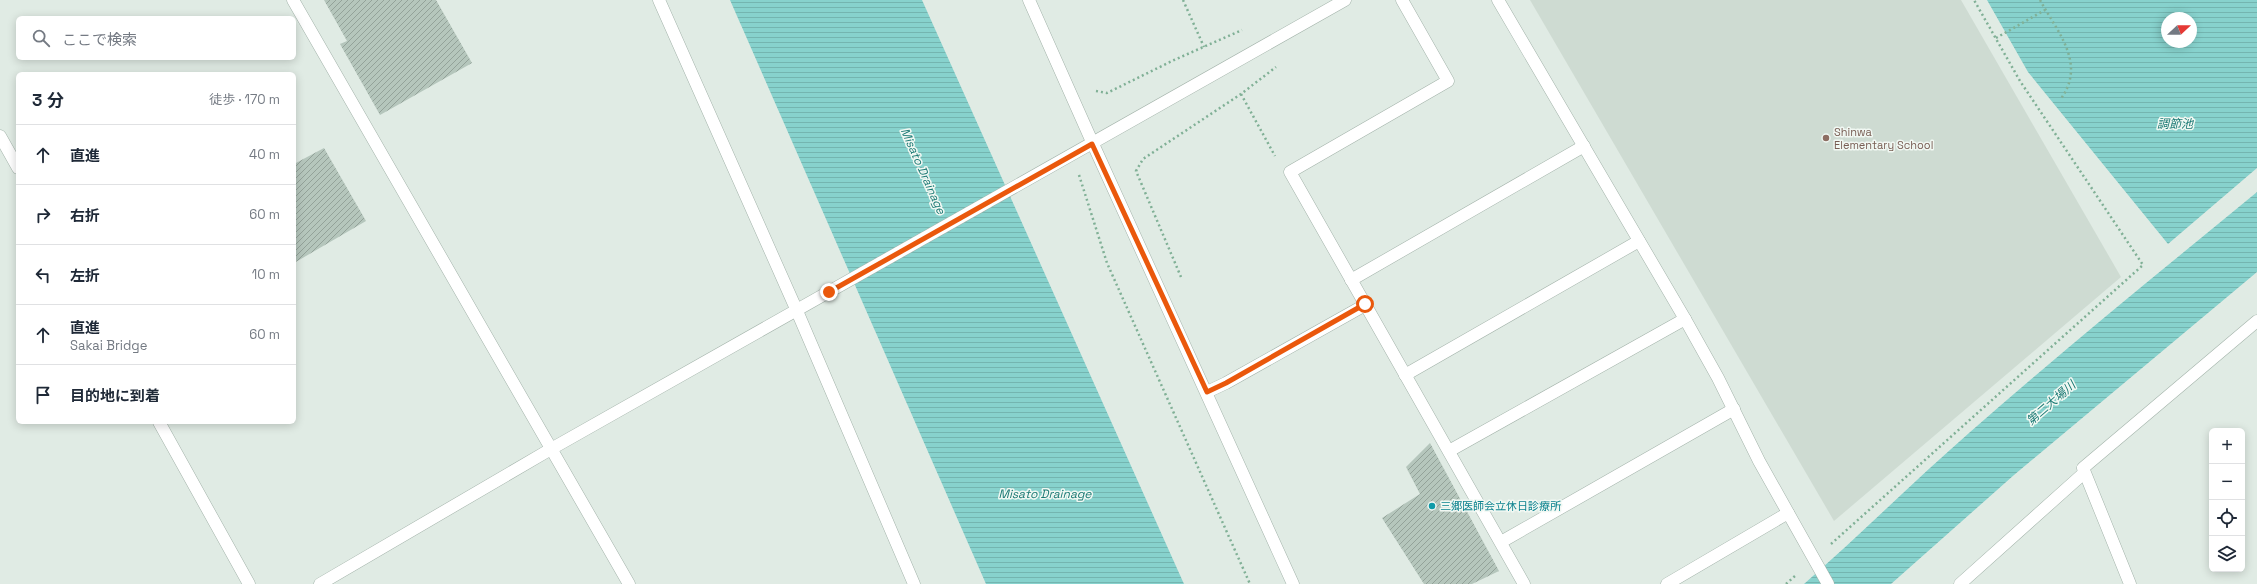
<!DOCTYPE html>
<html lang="ja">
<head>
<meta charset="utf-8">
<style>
  :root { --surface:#fff; --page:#f2f2f3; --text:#1f2937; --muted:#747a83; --line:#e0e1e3 }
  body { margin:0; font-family:"Space Grotesk","Noto Sans JP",sans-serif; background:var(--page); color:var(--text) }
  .controls { position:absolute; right:12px; bottom:12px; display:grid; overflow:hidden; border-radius:6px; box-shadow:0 2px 10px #0003 }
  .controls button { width:36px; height:36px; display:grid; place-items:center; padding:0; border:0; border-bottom:1px solid var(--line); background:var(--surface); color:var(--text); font:20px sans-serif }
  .compass { position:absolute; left:2161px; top:12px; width:36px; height:36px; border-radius:50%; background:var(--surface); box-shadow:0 2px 10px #0003; rotate:68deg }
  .stop { position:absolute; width:12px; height:12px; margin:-9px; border:3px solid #ea580c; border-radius:50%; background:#fff }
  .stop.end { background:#ea580c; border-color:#fff; box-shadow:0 1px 4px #0008 }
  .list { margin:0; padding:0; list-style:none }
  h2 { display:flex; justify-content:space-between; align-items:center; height:52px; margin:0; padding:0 16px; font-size:17px }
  h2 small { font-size:13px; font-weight:400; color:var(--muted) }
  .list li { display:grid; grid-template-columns:26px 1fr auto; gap:12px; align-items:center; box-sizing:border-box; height:60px; padding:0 16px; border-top:1px solid var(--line) }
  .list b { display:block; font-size:15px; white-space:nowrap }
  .list p { margin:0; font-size:13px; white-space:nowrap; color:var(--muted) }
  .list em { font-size:13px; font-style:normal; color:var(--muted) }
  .icon { flex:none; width:22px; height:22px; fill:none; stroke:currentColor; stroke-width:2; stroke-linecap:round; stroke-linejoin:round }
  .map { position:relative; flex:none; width:2257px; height:584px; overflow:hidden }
  .search { position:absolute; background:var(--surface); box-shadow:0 2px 10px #0003; left:16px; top:16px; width:280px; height:44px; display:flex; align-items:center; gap:10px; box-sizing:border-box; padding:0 14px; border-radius:6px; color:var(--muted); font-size:15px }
  .panel { position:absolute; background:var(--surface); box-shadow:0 2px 10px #0003; left:16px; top:72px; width:280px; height:352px; border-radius:6px }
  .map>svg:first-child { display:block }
  .built { fill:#cedbd2 }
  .water { fill:url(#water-rules); fill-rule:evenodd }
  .building { fill:url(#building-hatch) }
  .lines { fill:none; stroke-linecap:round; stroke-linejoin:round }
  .service-casing { stroke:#a3b3aa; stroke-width:13 }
  .minor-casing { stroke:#a3b3aa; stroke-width:13 }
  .tertiary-casing { stroke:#a3b3aa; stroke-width:13 }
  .path { stroke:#80b096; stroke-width:2.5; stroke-dasharray:2 3; stroke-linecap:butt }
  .service { stroke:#fff; stroke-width:12 }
  .minor { stroke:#fff; stroke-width:12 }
  .tertiary { stroke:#fff; stroke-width:12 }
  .route { stroke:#ea580c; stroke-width:5 }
  .education-dot { fill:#8d6e63; stroke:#f1f8f3; stroke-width:1.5 }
  .culture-dot { fill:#0f9aa8; stroke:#f1f8f3; stroke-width:1.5 }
  .labels { text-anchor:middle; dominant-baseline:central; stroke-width:3; stroke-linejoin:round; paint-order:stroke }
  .education-label { font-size:11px; fill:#785e54; stroke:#f1f8f3; text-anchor:start }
  .culture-label { font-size:11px; fill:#0d838f; stroke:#f1f8f3; text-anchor:start }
  .water-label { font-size:12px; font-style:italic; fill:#1a7974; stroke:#f1f8f3 }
</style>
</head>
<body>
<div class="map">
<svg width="2257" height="584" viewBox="0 0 2257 584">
  <defs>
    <pattern id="water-rules" width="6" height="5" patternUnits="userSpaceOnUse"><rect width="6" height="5" fill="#87d2cd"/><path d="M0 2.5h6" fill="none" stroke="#74b5b0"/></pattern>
    <pattern id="building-hatch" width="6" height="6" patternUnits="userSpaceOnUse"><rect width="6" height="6" fill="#b5c6bc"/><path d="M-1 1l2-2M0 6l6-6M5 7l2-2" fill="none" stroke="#93a299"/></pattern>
  </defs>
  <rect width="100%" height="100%" fill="#e0ebe4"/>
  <polygon class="built" points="1530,0 1961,0 2121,277 1834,521"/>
  <g class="water">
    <polygon points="730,0 922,0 1184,584 986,584"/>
    <path d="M1987 0H2257V168L2168 244 2028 72ZM2167 18H2191V42H2167Z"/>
    <path d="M2257 192V272L2014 475 1891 584H1804C1860 535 1913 482 1969 433 2063 350 2161 271 2257 192Z"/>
  </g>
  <g class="building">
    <polygon points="324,0 436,0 472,63 380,115 340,44 347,41"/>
    <polygon points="324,148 366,221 294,263 294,164"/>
    <polygon points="1430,443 1499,571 1472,584 1424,584 1382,518 1420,494 1406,467"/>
  </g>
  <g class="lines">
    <g class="service-casing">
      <g id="service">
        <polyline points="1405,375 1639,241"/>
        <polyline points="1207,392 1226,383 1365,305"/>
        <polyline points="1449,451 1685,319"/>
        <polyline points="1501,542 1734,409"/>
      </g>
    </g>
    <g class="minor-casing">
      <g id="minor">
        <polyline points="293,0 629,584"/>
        <polyline points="659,0 797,311 914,584"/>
        <polyline points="1029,0 1093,144 1293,584"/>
        <polyline points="1402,0 1448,81 1290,172 1524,584"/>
        <polyline points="0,136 18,168"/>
        <polyline points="1351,280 1584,146"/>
        <polyline points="159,422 249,584"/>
        <polyline points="320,584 551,449 1345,0"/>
        <polyline points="1667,584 1788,513"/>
        <polyline points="2130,584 2083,468 2257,321"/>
      </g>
    </g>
    <g class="tertiary-casing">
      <g id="tertiary">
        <polyline points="1498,0 1685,319 1718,378 1759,461 1828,584"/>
        <polyline points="1960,584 2084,473"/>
      </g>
    </g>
    <g class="path">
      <polyline points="1183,0 1204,47"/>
      <path d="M2040 0C2058 33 2087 64 2060 100"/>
      <polyline points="1996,38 2045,10"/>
      <polyline points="1096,91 1107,93 1174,60 1242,30"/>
      <polyline points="1241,94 1275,156"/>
      <polyline points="1079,175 1107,263 1250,584"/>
      <polyline points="1181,277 1136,171 1143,159 1241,94 1276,67"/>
      <polyline points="1831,544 2143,265 2020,81 1974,0"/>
      <polyline points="1786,584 1796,575"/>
    </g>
    <use href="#service" class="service"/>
    <use href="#minor" class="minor"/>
    <use href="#tertiary" class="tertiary"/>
  </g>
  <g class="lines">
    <polyline class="route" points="829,292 1092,144 1207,392 1226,383 1365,304"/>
  </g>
  <circle class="education-dot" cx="1826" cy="138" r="4"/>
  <circle class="culture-dot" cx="1432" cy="506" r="4"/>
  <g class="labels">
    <g class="education-label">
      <text x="1834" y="132">Shinwa<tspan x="1834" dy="13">Elementary School</tspan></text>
    </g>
    <g class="culture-label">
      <text x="1440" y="506">三郷医師会立休日診療所</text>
    </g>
    <g class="water-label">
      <text x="2175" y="124">調節池</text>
      <text transform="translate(923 171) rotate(66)">Misato Drainage</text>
      <text transform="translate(2051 403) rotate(-41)">第二大場川</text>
      <text x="1045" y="494">Misato Drainage</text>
    </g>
  </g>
</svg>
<div class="controls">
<button>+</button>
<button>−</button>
<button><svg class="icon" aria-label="locate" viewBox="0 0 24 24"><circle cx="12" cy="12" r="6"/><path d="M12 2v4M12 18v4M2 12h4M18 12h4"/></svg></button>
<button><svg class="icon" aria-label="layers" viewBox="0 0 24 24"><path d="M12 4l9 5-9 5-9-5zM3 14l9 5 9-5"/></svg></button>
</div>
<svg class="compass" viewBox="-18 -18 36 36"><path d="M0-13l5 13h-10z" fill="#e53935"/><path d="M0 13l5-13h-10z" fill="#747a83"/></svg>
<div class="stop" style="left:1365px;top:304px"></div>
<div class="stop end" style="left:829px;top:292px"></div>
<div class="search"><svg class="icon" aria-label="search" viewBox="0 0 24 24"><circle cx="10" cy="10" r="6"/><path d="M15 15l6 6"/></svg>ここで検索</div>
<section class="panel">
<h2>3 分<small>徒歩 · 170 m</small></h2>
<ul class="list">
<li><svg class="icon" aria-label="ahead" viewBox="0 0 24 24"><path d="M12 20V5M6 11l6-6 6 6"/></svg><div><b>直進</b></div><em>40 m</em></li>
<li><svg class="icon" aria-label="right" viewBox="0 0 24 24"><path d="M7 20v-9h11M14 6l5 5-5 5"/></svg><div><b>右折</b></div><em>60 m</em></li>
<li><svg class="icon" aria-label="left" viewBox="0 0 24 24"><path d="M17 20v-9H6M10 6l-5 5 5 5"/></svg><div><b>左折</b></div><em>10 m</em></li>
<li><svg class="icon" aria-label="ahead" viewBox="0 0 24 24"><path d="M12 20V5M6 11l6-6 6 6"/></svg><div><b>直進</b><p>Sakai Bridge</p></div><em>60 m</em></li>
<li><svg class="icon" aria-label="arrive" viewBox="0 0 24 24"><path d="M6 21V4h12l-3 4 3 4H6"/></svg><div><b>目的地に到着</b></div></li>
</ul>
</section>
</div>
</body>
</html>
